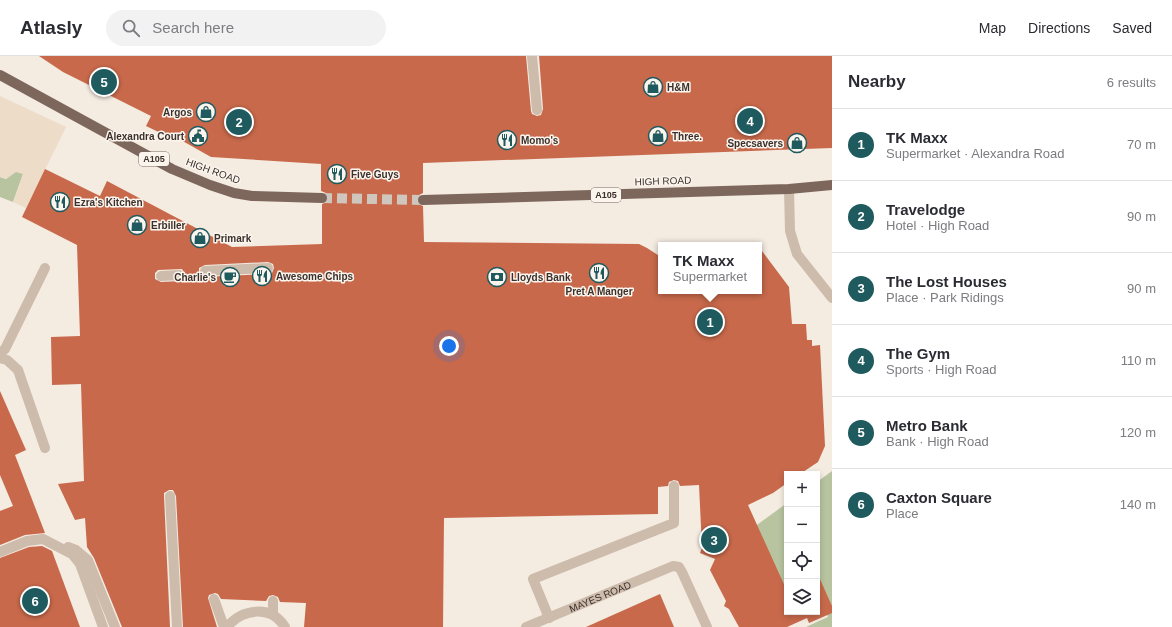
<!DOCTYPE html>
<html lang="en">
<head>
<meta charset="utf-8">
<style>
  :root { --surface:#fff; --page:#f2f2f3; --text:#2b2b33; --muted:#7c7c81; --line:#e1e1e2; --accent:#1f5a5e }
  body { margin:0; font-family:Helvetica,sans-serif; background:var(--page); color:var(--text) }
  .controls { position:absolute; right:12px; bottom:12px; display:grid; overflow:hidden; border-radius:0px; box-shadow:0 2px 6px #0003 }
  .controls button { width:36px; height:36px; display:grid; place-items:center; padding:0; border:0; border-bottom:1px solid var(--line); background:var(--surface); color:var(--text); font:20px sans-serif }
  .you { position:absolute; left:449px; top:290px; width:14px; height:14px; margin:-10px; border:3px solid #fff; border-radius:50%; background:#1a73e8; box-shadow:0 0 0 6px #1a73e833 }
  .badge { display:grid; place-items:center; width:26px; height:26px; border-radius:50%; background:var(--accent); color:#fff; font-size:13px; font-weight:700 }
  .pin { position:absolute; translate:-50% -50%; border:2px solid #fff; box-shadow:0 1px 4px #0006 }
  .popup { position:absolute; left:658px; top:186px; width:104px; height:52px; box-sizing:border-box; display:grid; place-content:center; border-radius:0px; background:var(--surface); filter:drop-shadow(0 1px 3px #0005); font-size:13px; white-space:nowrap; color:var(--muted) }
  .popup b { font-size:15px; color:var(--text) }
  .popup::after { content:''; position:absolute; left:50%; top:100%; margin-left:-8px; border:8px solid transparent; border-top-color:var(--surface) }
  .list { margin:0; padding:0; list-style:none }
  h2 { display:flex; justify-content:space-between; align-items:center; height:52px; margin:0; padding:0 16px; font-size:17px }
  h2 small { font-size:13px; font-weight:400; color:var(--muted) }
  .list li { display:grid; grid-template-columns:26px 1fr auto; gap:12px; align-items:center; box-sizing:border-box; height:72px; padding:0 16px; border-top:1px solid var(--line) }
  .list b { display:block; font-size:15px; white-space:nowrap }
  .list p { margin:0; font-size:13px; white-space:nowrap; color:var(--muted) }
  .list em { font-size:13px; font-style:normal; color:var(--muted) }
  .icon { flex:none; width:22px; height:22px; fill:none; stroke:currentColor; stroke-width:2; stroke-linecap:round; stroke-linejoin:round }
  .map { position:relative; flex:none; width:832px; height:571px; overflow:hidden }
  header { display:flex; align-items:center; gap:24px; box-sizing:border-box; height:56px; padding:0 20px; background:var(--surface); border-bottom:1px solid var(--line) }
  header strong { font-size:19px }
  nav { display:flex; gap:22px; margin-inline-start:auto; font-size:14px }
  .search { width:280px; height:36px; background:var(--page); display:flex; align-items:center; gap:10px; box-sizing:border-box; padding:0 14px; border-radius:22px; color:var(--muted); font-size:15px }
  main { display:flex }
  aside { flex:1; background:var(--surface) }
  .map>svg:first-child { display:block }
  .green { fill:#b8c4a0 }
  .plaza { fill:#ecdcc8 }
  .building { fill:#c8694b; fill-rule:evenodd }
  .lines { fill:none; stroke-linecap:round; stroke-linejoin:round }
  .major-tunnel { stroke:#cfc6bd; stroke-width:10; stroke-dasharray:10 5; stroke-linecap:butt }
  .minor { stroke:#cdbbac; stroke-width:10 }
  .major { stroke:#7d675c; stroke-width:10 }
  .labels { text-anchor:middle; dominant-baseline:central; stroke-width:3; stroke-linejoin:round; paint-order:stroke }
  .shield { fill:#fbf5ee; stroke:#756b66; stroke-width:1 }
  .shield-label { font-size:9px; font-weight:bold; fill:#3b302b }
  .poi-label { font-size:10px; font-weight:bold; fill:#3b302b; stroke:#fbf5ee; text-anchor:start }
  .street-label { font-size:10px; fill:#3b302b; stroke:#fbf5ee }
</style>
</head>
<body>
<header>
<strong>Atlasly</strong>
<div class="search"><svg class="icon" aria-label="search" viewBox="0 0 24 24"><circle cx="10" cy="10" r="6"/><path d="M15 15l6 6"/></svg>Search here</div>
<nav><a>Map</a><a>Directions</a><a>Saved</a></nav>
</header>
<main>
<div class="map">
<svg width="832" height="571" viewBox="0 0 832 571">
  <rect width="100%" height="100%" fill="#f4ebe1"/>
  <g class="green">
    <polygon points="16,115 23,118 13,146 0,141 0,121 6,123"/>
    <polygon points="832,415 832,571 806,571 828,561 817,532 817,426"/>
    <polygon points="787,447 787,529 777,534 750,474"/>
  </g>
  <polygon class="plaza" points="0,40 66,71 26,152 13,146 23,118 16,116 6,123 0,121"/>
  <g class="building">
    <path d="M39 0H526L531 55 532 58 537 60 541 59 543 53 539 0H832V92L423 107V137L419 139 417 144 418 148 423 150 424 186 639 188 647 192 661 201V235H759V191L789 231 792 268H806L807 284H812V290L820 289 825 390 818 406 800 418H787V427L773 437 748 449 787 535V556H817V521H819L832 550V557L809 567 807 562 787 571H739L729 553 724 550 726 545 710 514 715 503 700 497 702 492 699 429 680 430 678 425 674 424 669 426 668 430 658 431V458L444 462 443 571H304L306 547 280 546 278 541 273 539 269 540 266 545 221 543 218 538 215 537 209 539 208 542 217 571H183L176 440 173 434H169L164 437V440L170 571H122L94 502 87 491 85 462 75 464 58 428 84 425 81 328 52 329 51 281 80 280 77 189 22 161 45 113 100 140 107 125 232 191 322 188V148L327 146 328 142 326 137 321 135V108L211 101 172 79 171 82 146 70 151 60 63 16ZM268 206 273 208 274 212 272 217 268 218 205 221H202L199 216V212L205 209ZM182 213 185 218 182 225 161 226 155 223V217L158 214Z"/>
    <polygon points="0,335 26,394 15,399 45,477 25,479 0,489 0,455 13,450 0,419"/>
    <polygon points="42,490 52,495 80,571 0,571 0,502 29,491"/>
    <polygon points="660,538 674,571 586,571"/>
  </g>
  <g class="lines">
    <polyline class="major-tunnel" points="322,142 423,144"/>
    <g class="minor">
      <polyline points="532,0 537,54"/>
      <polyline points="789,133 790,175 797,198 832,242"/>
      <polyline points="205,215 268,212"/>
      <polyline points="161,220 179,219"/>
      <polyline points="0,297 5,293 45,212"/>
      <polyline points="0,302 7,304 18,314 45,392"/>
      <polyline points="170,440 177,571"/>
      <polyline points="68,491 76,494 88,504 115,571"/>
      <polyline points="0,496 27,485 43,483 72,498 80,508 103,571"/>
      <polyline points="214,543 224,571"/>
      <polyline points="273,558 273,545"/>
      <polyline points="549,562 533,523 674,467 674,430"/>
      <path d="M227 571C243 552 271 549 285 571"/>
      <path id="s1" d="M526 571 673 510 679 511 682 516 707 571"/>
    </g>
    <g class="major">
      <polyline points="0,19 172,113 210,129 234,137 252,140 322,142"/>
      <polyline points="423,144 789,133 832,129"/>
    </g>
  </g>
  <defs>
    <g id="shop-ring" transform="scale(1)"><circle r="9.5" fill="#fbf5ee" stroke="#1f5a5e" stroke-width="1.5"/><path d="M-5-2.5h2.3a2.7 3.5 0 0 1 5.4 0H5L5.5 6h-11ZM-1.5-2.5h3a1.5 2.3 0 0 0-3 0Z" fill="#1f5a5e"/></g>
    <g id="civic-ring" transform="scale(1)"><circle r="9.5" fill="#fbf5ee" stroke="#1f5a5e" stroke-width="1.5"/><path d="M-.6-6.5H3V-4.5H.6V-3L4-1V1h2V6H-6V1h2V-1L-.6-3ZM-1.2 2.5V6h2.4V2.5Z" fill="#1f5a5e"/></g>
    <g id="restaurant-ring" transform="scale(1)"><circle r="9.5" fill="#fbf5ee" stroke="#1f5a5e" stroke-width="1.5"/><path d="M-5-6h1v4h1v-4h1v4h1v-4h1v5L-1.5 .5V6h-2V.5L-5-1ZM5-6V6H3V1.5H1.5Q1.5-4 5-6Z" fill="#1f5a5e"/></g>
    <g id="cafe-ring" transform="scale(1)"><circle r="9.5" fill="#fbf5ee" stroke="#1f5a5e" stroke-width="1.5"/><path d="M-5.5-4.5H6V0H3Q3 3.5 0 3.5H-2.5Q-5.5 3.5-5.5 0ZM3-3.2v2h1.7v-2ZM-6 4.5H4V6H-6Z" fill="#1f5a5e"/></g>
    <g id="bank-ring" transform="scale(1)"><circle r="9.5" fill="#fbf5ee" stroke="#1f5a5e" stroke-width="1.5"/><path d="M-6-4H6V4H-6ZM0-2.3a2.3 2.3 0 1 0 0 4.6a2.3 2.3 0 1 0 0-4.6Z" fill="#1f5a5e"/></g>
  </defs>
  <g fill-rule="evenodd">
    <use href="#shop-ring" x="653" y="31"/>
    <use href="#shop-ring" x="206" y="56"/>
    <use href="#civic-ring" x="198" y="80"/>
    <use href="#shop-ring" x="658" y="80"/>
    <use href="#restaurant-ring" x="507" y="84"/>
    <use href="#shop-ring" x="797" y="87"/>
    <use href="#restaurant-ring" x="337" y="118"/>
    <use href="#restaurant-ring" x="60" y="146"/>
    <use href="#shop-ring" x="137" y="169"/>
    <use href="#shop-ring" x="200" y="182"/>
    <use href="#restaurant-ring" x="599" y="217"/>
    <use href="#restaurant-ring" x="262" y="220"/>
    <use href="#cafe-ring" x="230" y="221"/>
    <use href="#bank-ring" x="497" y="221"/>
  </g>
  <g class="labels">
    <g class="shield">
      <rect x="139" y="96" width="30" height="14" rx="3"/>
      <rect x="591" y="132" width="30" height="14" rx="3"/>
    </g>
    <g class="shield-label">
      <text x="154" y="103">A105</text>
      <text x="606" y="139">A105</text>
    </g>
    <g class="poi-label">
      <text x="667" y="31">H&amp;M</text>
      <text x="192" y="56" text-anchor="end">Argos</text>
      <text x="184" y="80" text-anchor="end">Alexandra Court</text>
      <text x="672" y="80">Three.</text>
      <text x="521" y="84">Momo's</text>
      <text x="783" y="87" text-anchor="end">Specsavers</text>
      <text x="351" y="118">Five Guys</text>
      <text x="74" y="146">Ezra's Kitchen</text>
      <text x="151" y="169">Erbiller</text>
      <text x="214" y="182">Primark</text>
      <text x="276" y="220">Awesome Chips</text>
      <text x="216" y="221" text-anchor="end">Charlie's</text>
      <text x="511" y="221">Lloyds Bank</text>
      <text x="599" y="235" text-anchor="middle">Pret A Manger</text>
    </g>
    <g class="street-label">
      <text transform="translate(213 115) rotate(20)">HIGH ROAD</text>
      <text transform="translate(663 125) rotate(-2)">HIGH ROAD</text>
      <text stroke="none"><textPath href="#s1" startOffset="80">MAYES ROAD</textPath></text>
    </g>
  </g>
</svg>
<div class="controls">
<button>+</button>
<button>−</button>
<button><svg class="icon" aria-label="locate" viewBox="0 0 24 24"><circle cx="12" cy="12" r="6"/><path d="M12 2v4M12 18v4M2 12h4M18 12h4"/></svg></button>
<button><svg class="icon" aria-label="layers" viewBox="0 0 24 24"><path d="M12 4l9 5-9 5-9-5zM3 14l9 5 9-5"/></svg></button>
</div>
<div class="you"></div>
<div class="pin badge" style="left:710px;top:266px">1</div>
<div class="popup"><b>TK Maxx</b>Supermarket</div>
<div class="pin badge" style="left:239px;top:66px">2</div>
<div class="pin badge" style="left:714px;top:484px">3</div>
<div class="pin badge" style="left:750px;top:65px">4</div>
<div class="pin badge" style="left:104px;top:26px">5</div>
<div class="pin badge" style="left:35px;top:545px">6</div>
</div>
<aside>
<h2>Nearby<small>6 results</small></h2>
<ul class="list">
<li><span class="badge">1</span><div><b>TK Maxx</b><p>Supermarket · Alexandra Road</p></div><em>70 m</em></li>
<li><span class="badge">2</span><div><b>Travelodge</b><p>Hotel · High Road</p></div><em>90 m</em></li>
<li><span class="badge">3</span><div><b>The Lost Houses</b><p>Place · Park Ridings</p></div><em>90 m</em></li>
<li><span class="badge">4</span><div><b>The Gym</b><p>Sports · High Road</p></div><em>110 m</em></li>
<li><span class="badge">5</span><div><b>Metro Bank</b><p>Bank · High Road</p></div><em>120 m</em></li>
<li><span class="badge">6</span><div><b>Caxton Square</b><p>Place</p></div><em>140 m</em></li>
</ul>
</aside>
</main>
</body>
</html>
